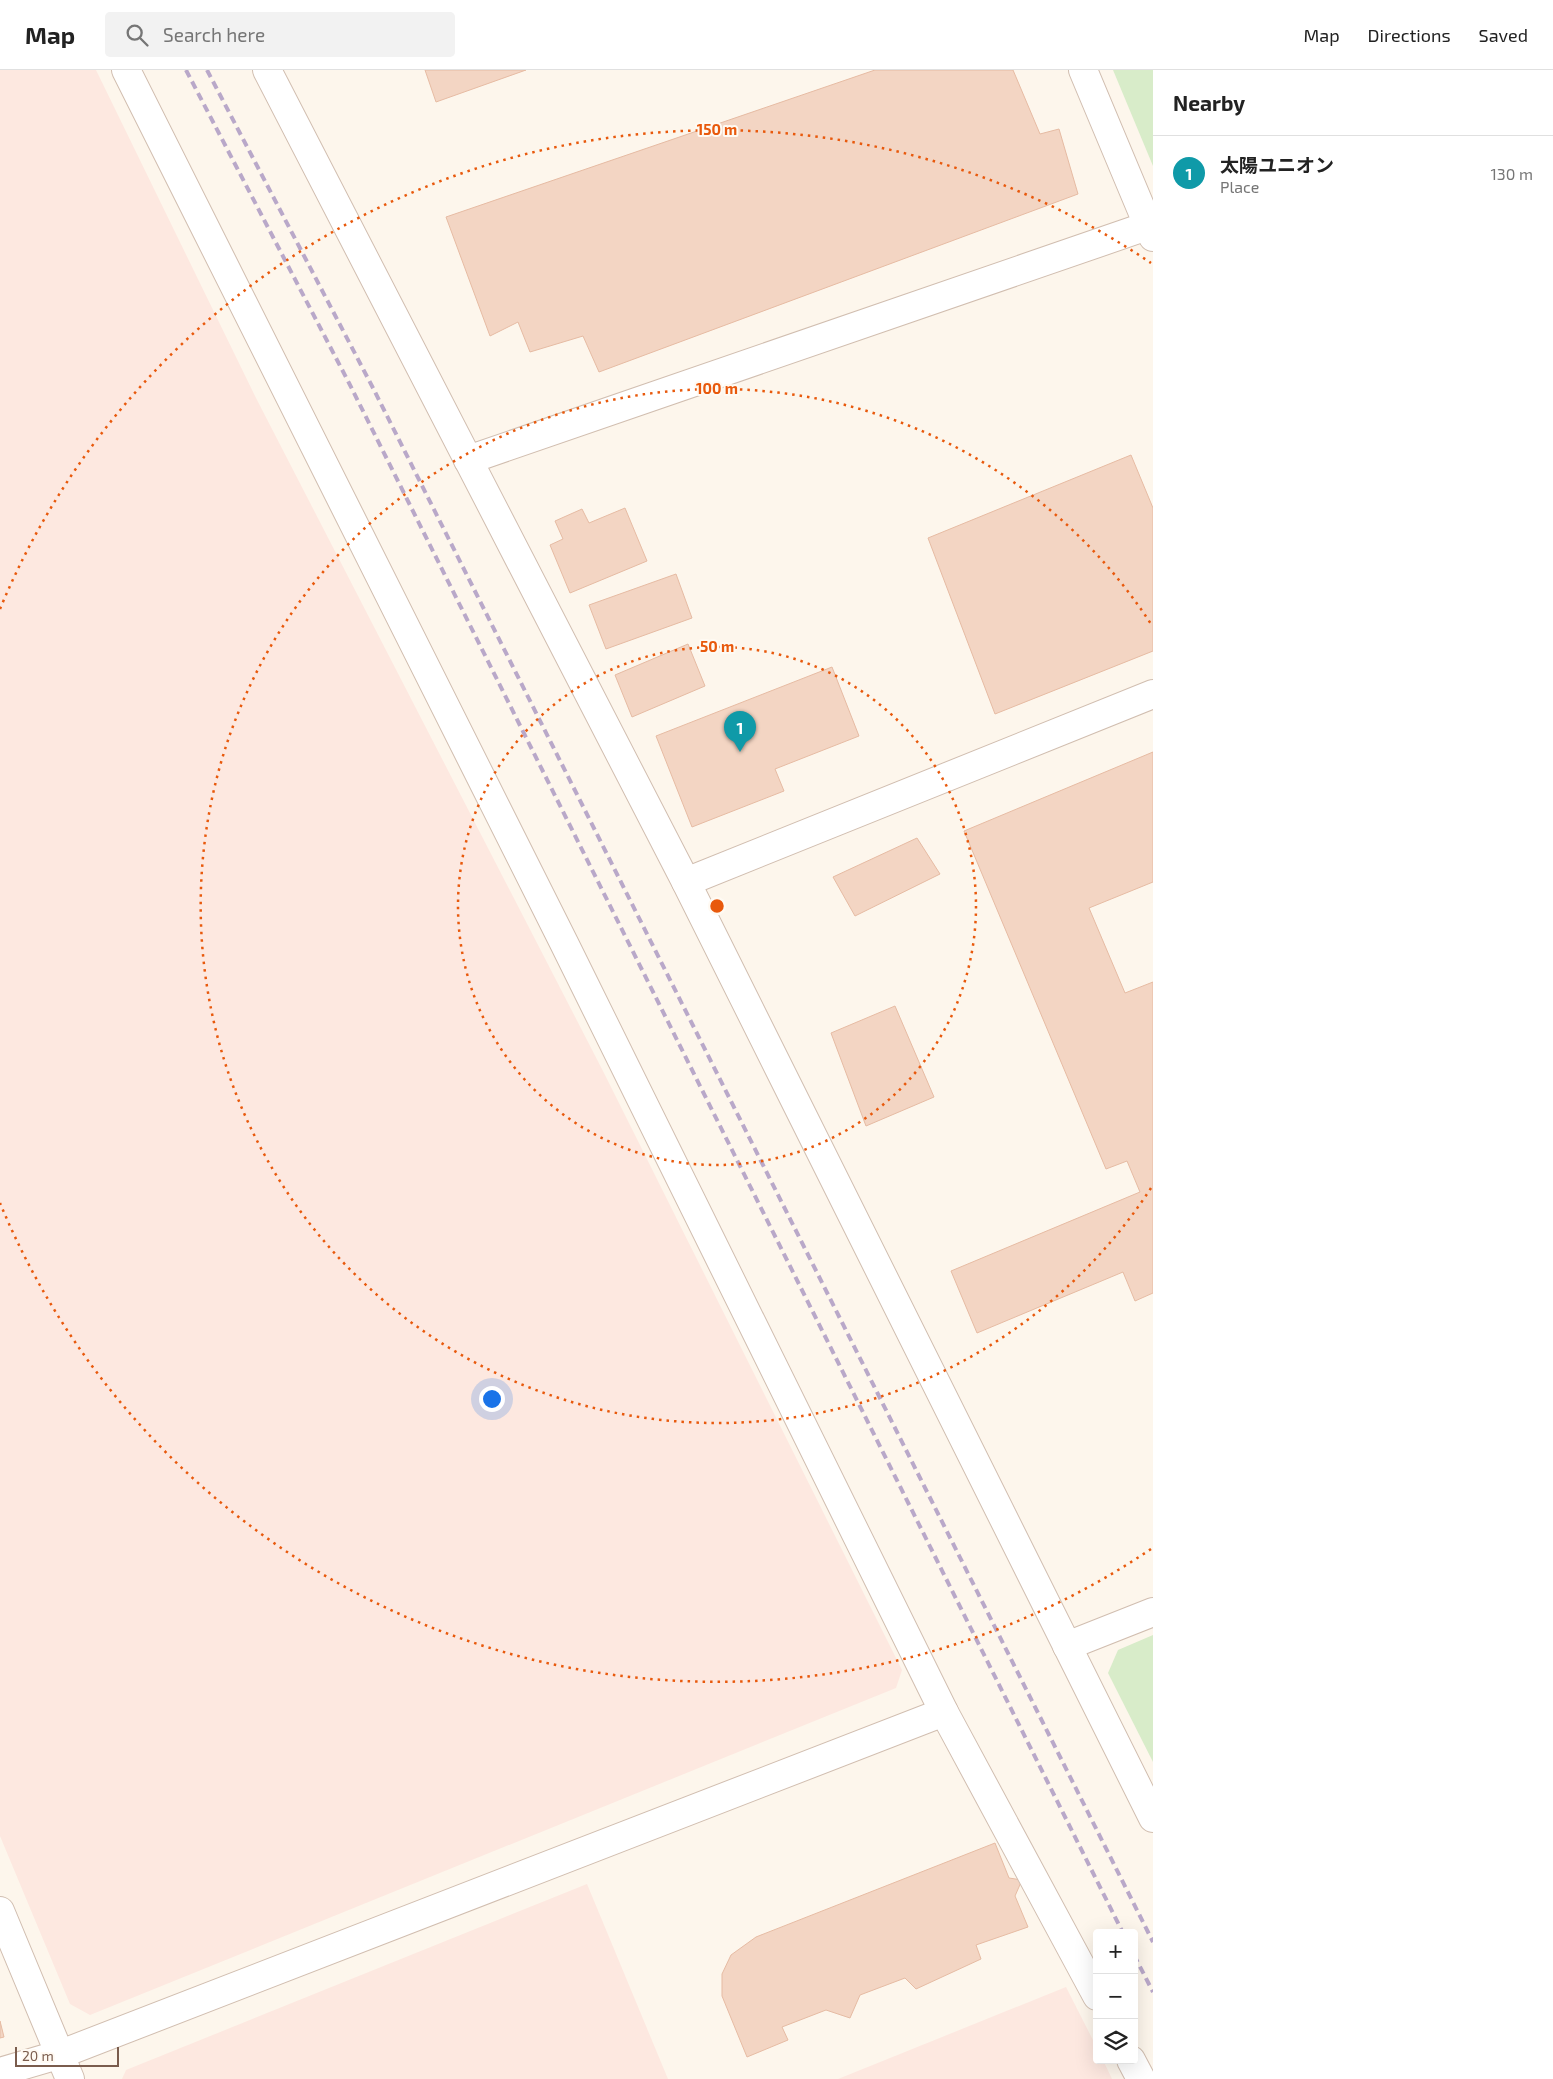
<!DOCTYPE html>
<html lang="en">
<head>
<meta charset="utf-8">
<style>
  :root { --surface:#fff; --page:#f2f2f2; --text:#222; --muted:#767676; --line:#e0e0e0; --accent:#ea580c }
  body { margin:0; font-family:"Exo 2","Noto Sans JP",sans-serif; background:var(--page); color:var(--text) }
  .controls { position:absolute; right:15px; bottom:15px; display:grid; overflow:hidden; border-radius:5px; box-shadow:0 5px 20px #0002 }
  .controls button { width:45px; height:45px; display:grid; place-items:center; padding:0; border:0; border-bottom:1px solid var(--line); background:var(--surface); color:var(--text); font:25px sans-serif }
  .scale { position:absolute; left:15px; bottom:12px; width:104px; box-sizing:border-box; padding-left:5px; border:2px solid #7a5c4d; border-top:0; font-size:14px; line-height:18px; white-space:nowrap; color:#7a5c4d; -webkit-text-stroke:4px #fffaf3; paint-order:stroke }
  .you { position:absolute; left:491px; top:1328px; width:18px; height:18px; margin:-12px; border:4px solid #fff; border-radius:50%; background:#1a73e8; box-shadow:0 0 0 8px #1a73e833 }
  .badge { display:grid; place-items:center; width:32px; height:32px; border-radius:50%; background:var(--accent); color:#fff; font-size:16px; font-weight:700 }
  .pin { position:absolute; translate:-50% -41px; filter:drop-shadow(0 1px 2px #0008) }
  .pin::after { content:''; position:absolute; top:26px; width:18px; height:15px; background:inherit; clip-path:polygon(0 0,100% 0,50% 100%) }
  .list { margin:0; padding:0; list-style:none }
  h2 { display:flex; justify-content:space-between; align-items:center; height:65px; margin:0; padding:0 20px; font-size:21px }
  h2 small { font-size:16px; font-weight:400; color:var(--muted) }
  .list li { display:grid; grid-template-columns:32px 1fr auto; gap:15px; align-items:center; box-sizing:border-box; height:75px; padding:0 20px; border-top:1px solid var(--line) }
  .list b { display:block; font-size:19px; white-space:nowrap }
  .list p { margin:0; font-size:16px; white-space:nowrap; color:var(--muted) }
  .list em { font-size:16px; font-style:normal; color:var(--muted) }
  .icon { flex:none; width:28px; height:28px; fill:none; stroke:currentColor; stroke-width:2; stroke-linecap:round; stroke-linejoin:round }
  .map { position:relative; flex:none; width:1153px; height:2009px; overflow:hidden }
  header { display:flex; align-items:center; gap:30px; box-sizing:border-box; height:70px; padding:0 25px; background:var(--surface); border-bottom:1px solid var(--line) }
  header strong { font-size:24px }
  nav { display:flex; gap:28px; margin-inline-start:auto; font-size:18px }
  .search { width:350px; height:45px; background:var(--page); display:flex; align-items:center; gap:12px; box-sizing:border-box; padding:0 18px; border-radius:5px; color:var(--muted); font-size:19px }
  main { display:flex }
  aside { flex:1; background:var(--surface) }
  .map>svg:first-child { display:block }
  .commercial { fill:#fde8e0 }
  .green { fill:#d8ecc9 }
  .building { fill:#f3d5c3; stroke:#e6bba3 }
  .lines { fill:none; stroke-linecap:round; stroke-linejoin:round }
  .minor-casing { stroke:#d1beb0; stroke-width:30 }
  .minor { stroke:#fff; stroke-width:28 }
  .rail { stroke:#b9a8c9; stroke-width:4; stroke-dasharray:8 5; stroke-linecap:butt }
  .ring { fill:none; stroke:#e8590c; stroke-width:2.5; stroke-dasharray:2.5 5 }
  .centre { fill:#e8590c; stroke:#fffaf3; stroke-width:2.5 }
  .ring-label { font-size:15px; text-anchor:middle; font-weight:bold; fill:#e8590c; stroke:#fffaf3; stroke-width:4; stroke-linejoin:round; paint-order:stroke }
</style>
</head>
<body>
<header>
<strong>Map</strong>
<div class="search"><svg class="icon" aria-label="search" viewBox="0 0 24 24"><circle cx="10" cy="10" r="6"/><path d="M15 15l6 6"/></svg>Search here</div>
<nav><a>Map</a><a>Directions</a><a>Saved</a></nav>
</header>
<main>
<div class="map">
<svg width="1153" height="2009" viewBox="0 0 1153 2009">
  <rect width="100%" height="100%" fill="#fdf6ec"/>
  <g class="commercial">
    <polygon points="0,0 96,0 256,328 604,1003 902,1600 896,1618 90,1945 70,1934 0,1766"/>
    <polygon points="587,1814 668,2009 122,2009 126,2000"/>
    <polygon points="1066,1917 1097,1978 1097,1990 1103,1990 1112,2009 838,2009"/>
  </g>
  <g class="green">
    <polygon points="1113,0 1153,0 1153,96"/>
    <polygon points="1153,1565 1153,1692 1108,1603 1118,1580"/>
  </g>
  <g class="building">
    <polygon points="425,0 526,0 436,32"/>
    <polygon points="875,0 1013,0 1040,64 1059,59 1078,124 599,302 583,266 530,282 518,252 490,266 446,147"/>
    <polygon points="1131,385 1153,438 1153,581 995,644 928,468"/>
    <polygon points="625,438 647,491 570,523 550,475 563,469 555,451 582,439 589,453"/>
    <polygon points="676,504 692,548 606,579 589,535"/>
    <polygon points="688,574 705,616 632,647 615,605"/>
    <polygon points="832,597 859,666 775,699 784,721 692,757 656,666"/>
    <polygon points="1153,682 1153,812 1089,838 1125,923 1153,912 1153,1223 1135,1231 1123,1202 977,1263 951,1201 1140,1122 1127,1091 1106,1099 964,761"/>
    <polygon points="917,768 940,804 855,846 833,807"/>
    <polygon points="895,936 934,1027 866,1056 831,963"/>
    <polygon points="995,1773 1009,1808 1022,1810 1015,1826 1028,1857 976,1875 981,1889 916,1919 905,1908 860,1925 850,1948 826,1940 782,1957 788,1970 747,1987 722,1926 722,1904 731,1885 756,1867"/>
    <polygon points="0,1951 4,1967 0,1968"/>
  </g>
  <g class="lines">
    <g class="minor-casing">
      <g id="minor">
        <polyline points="126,0 564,873 944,1642 1097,1926"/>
        <polyline points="267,0 686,812 1153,1748"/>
        <polyline points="1083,0 1153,167"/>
        <polyline points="468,390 1153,154"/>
        <polyline points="686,812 1153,624"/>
        <polyline points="1067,1576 1153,1542"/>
        <polyline points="0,1841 70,2009"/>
        <polyline points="1131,1990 1141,2009"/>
        <polyline points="0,2002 61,1984 944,1642"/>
      </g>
    </g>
    <use href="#minor" class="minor"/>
    <g class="rail">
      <polyline points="186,0 349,313 1123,1863"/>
      <polyline points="207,0 373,318 1153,1872"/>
      <polyline points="1134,1885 1153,1922"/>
    </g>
  </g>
  <g class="ring">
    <circle cx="717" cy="836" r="259"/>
    <path d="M1151 1118A517 517 0 1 1 1151 554"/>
    <path d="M1151 1479A776 776 0 0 1 0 1133M0 539A776 776 0 0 1 1151 193"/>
  </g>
  <circle cx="717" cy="836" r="8" class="centre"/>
  <g class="ring-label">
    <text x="717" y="65">150 m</text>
    <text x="717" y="324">100 m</text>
    <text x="717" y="582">50 m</text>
  </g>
</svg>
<div class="controls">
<button>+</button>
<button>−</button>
<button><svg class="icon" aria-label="layers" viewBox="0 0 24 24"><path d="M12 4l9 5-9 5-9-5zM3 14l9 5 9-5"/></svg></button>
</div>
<div class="scale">20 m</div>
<div class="you"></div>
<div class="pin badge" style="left:740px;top:682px;background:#0f9aa8">1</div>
</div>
<aside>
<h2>Nearby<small></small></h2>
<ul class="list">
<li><span class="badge" style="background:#0f9aa8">1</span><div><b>太陽ユニオン</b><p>Place</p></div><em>130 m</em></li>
</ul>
</aside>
</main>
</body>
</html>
